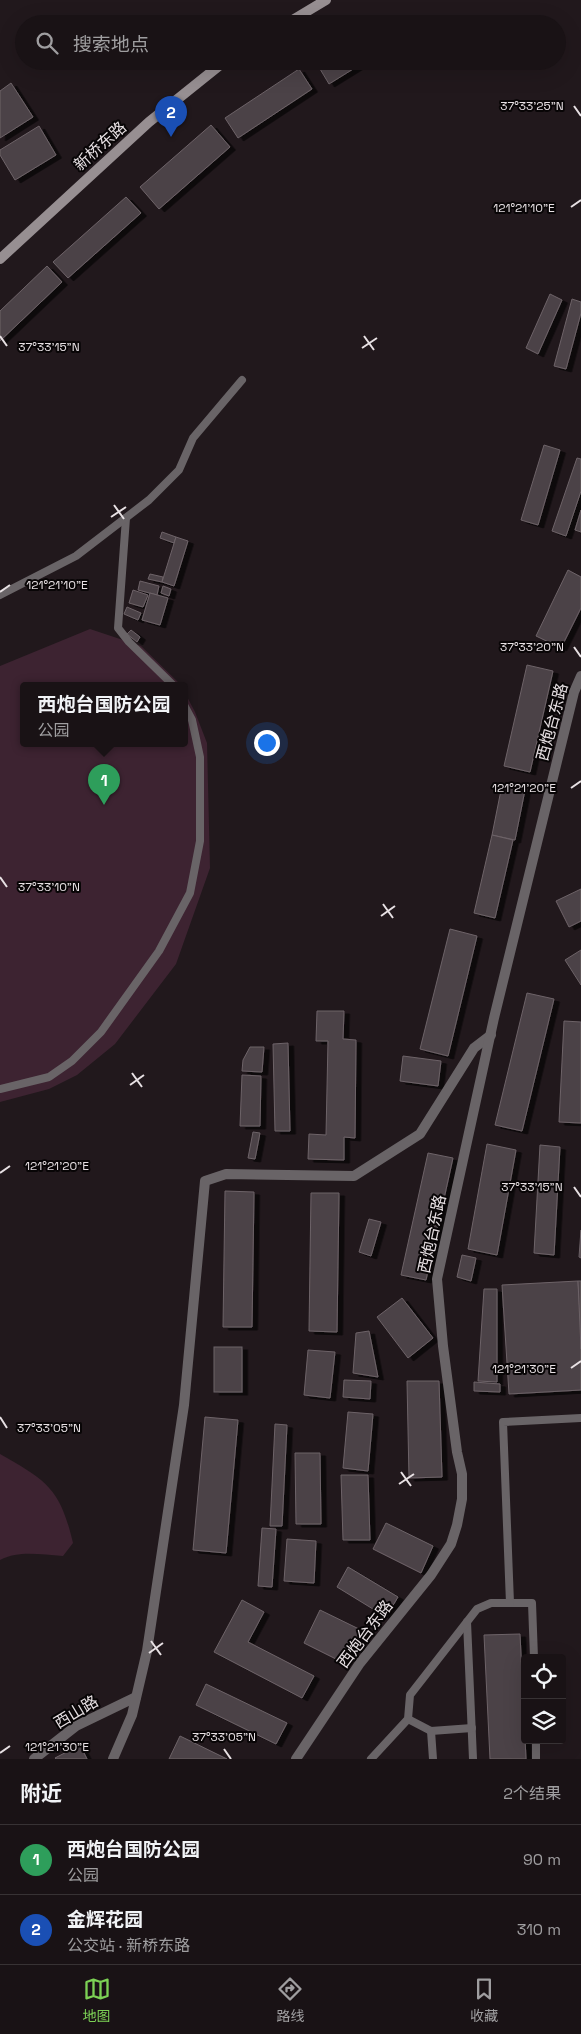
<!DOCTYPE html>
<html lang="zh">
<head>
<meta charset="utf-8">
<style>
  :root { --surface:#191215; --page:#221b1e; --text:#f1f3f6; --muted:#9f9ea0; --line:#373234; --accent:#7cd155 }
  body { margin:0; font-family:"Space Grotesk","Noto Sans SC",sans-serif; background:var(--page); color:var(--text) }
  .controls { position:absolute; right:15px; bottom:15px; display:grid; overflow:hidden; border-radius:5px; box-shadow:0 5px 20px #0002 }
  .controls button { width:45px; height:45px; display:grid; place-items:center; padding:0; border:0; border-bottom:1px solid var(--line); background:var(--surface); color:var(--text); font:25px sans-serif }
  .you { position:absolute; left:266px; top:742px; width:18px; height:18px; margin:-12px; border:4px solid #fff; border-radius:50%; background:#1a73e8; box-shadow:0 0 0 8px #1a73e833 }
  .badge { display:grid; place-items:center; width:32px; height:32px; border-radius:50%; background:var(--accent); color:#fff; font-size:16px; font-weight:700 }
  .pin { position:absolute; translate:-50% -41px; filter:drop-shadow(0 1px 2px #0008) }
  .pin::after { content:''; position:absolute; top:26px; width:18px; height:15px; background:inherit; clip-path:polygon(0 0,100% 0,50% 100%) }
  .popup { position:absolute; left:20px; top:682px; width:168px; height:65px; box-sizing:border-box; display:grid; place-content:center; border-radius:5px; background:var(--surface); filter:drop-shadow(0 1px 4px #0005); font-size:16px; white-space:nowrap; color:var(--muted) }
  .popup b { font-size:19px; color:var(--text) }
  .popup::after { content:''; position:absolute; left:50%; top:100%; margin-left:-10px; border:10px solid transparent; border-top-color:var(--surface) }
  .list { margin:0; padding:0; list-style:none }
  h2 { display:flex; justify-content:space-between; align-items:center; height:65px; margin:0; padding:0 20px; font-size:21px }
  h2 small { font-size:16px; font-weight:400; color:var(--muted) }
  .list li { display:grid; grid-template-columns:32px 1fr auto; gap:15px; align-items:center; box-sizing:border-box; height:70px; padding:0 20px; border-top:1px solid var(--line) }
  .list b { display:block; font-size:19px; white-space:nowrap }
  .list p { margin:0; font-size:16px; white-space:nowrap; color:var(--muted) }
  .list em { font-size:16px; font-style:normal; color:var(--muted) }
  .icon { flex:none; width:28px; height:28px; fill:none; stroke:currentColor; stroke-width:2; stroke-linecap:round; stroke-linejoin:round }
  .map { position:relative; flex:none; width:581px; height:1759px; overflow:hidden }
  .search { position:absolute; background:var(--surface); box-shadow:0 5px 20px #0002; left:15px; right:15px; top:15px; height:55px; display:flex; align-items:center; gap:12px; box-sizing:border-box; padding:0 18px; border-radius:28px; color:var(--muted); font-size:19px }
  .sheet { height:205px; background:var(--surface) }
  nav { display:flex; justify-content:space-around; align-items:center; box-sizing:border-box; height:70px; border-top:1px solid var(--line); background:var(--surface); font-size:14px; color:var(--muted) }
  nav a { display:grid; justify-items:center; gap:2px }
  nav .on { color:var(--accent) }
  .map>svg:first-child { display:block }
  .green { fill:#3d2331 }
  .building { fill:#4c4247; stroke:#6d6368; filter:url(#shadow) }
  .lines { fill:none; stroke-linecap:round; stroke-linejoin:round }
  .lane { stroke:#696467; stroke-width:8 }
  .street { stroke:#696467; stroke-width:10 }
  .secondary { stroke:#978f92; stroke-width:10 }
  .ticks { fill:none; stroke:#e7e0e3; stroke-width:2 }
  .labels { text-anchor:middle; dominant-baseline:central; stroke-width:4; stroke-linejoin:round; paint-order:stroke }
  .street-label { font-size:16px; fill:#e7e0e3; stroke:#080506 }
  .ticks-label { font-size:12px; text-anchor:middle; fill:#e7e0e3; stroke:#080506; stroke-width:4; stroke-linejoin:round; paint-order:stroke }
</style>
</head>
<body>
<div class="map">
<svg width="581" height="1759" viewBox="0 0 581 1759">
  <defs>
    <filter id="shadow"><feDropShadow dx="5.5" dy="3" stdDeviation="0" flood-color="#0009"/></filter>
  </defs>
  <rect width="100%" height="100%" fill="#21181c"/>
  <g class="green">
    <polygon points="90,629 141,646 182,686 24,686 24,744 184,744 184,691 195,712 207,743 210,868 176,964 115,1044 77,1075 49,1089 0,1102 0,666"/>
    <path d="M0 1454C47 1481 60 1488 73 1543L63 1556C41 1555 20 1550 0 1560Z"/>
  </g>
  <g class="building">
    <polygon points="394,16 399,24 382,24"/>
    <polygon points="320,61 366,61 329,84 317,64"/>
    <polygon points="299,69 312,89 238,138 225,118"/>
    <polygon points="11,83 33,117 0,138 0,91"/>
    <polygon points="211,125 230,147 159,209 140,187"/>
    <polygon points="39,126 56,155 15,180 0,155 0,150"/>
    <polygon points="126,197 141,213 68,278 53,262"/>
    <polygon points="47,266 62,282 0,341 0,311"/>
    <polygon points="550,294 562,300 538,354 526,348"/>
    <polygon points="572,299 581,302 581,313 566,369 554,366"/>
    <polygon points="544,445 560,450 538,525 521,520"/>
    <polygon points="577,458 581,459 581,491 566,536 552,531"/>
    <polygon points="581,510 581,532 575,530"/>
    <polygon points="162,532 176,537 174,543 160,538"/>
    <polygon points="176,537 188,541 174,586 162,582"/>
    <polygon points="568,570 581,577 581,608 561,648 536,636"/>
    <polygon points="150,574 163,577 162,582 148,579"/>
    <polygon points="140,581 159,586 157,595 138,590"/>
    <polygon points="163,586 171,589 169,596 161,593"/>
    <polygon points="133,590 148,595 143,607 129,603"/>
    <polygon points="150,593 168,598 160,625 142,620"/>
    <polygon points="127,607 141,613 138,620 124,614"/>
    <polygon points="131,630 140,637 137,642 127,634"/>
    <polygon points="527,665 553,671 530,772 504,766"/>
    <polygon points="502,785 525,790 515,840 492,835"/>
    <polygon points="492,835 513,840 495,918 474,913"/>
    <polygon points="581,889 581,921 569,927 556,901"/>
    <polygon points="450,929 477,936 448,1056 420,1049"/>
    <polygon points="581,950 581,985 565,960"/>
    <polygon points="527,993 554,999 522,1131 495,1125"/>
    <polygon points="317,1011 344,1011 343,1039 356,1040 355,1138 344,1137 344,1160 308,1159 309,1134 326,1135 328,1041 316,1041"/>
    <polygon points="564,1021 581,1022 581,1123 559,1122"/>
    <polygon points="288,1043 290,1131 275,1131 273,1044"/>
    <polygon points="250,1047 264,1047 262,1072 242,1071 243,1060"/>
    <polygon points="403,1056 441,1061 438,1086 400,1081"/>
    <polygon points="242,1075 261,1076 260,1126 240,1126"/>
    <polygon points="253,1132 260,1133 255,1159 248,1158"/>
    <polygon points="487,1144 516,1150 497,1255 468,1249"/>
    <polygon points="540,1145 560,1147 554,1255 534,1253"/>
    <polygon points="428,1153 453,1158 426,1280 401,1275"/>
    <polygon points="225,1191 254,1192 252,1327 223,1327"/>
    <polygon points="311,1193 339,1193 337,1332 309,1331"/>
    <polygon points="369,1219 381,1222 371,1256 359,1252"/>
    <polygon points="581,1230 581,1258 579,1257"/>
    <polygon points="462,1255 476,1258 471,1281 457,1277"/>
    <polygon points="578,1281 581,1330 581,1390 509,1394 502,1285"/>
    <polygon points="578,1281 581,1281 581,1349"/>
    <polygon points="484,1289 497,1289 497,1382 478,1381"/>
    <polygon points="402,1298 433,1338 408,1358 377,1317"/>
    <polygon points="369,1331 378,1377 353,1373 356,1333"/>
    <rect x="214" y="1347" width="28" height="45"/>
    <polygon points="308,1350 335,1352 330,1398 304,1395"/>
    <polygon points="344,1380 371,1381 370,1399 343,1397"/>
    <polygon points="407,1381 439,1381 442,1477 409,1478"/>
    <polygon points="474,1382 500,1384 500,1392 474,1391"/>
    <polygon points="348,1412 373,1414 368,1471 343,1468"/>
    <polygon points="205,1417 238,1420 226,1553 193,1550"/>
    <polygon points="275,1424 287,1425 282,1526 270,1526"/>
    <polygon points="295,1453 320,1453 321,1524 296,1524"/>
    <polygon points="341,1475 368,1475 370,1540 343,1540"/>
    <polygon points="386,1523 433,1546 421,1573 373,1549"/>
    <polygon points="262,1528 276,1529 272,1587 258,1586"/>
    <polygon points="287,1539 316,1541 314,1583 284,1581"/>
    <polygon points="348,1567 398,1597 386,1617 337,1587"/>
    <polygon points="242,1600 264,1612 248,1642 314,1676 302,1698 214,1652"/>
    <polygon points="320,1610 361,1630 344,1663 304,1643"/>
    <polygon points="520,1634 526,1759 490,1759 484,1635"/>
    <polygon points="206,1684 287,1723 276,1744 196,1705"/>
    <polygon points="180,1736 227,1759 169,1759"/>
    <polygon points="80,1745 87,1759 56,1759 55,1758"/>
  </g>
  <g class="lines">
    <g class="lane">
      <polyline points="126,518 118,628 129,642 174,686"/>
      <polyline points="0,595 76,556 149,500 179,470 193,438 242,380"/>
      <polyline points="0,1089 49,1077 72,1061 101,1032 159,951 190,893 200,841 200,757 192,720 184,705"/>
      <polyline points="510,1603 532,1603 534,1658"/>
      <polyline points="467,1622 473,1759"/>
      <polyline points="408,1719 431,1731 472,1728"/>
      <polyline points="431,1731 433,1759"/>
      <polyline points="536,1740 536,1759"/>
      <polyline points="371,1759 408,1719 410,1695 477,1609 491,1603 510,1603 503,1422 581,1418"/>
    </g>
    <g class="street">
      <polyline points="34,1759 76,1726 136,1697"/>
      <polyline points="113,1759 132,1715 147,1651 184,1405 205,1181 226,1174 354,1176 420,1134 474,1048 491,1035"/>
      <polyline points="296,1759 360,1663 431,1575 451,1544 457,1525 462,1499 462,1474 457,1452 443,1346 437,1279 494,1018 574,692 581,676"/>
    </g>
    <g class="secondary">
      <polyline points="286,24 326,0"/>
      <polyline points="0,259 149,122 225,61"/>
    </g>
  </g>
  <path class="ticks" d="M574 106 581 116M571 207 581 200M0 336 7 346M364 336 374 350M362 348 377 338M114 505 124 519M111 517 126 507M0 592 10 585M574 647 581 657M571 788 581 781M0 877 7 887M383 904 393 918M381 916 395 906M132 1073 142 1087M130 1085 144 1075M0 1173 10 1166M574 1187 581 1197M571 1368 581 1361M0 1417 7 1428M401 1472 411 1486M399 1484 414 1474M151 1641 161 1655M149 1653 163 1643M224 1749 231 1759M0 1753 10 1746"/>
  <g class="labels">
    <g class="street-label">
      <text transform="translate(100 146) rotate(-42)">新桥东路</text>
      <text transform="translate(552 722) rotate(-75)">西炮台东路</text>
      <text transform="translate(432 1234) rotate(-78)">西炮台东路</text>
      <text transform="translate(365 1634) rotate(-53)">西炮台东路</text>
      <text transform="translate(76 1712) rotate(-31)">西山路</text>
    </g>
  </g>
  <g class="ticks-label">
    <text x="532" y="110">37°33'25"N</text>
    <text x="524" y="212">121°21'10"E</text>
    <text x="49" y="351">37°33'15"N</text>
    <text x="57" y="589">121°21'10"E</text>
    <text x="532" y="651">37°33'20"N</text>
    <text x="524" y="792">121°21'20"E</text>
    <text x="49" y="891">37°33'10"N</text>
    <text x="57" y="1170">121°21'20"E</text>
    <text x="532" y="1191">37°33'15"N</text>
    <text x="524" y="1373">121°21'30"E</text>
    <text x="49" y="1432">37°33'05"N</text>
    <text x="224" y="1741">37°33'05"N</text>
    <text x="57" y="1751">121°21'30"E</text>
  </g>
</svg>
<div class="controls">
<button><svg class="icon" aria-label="locate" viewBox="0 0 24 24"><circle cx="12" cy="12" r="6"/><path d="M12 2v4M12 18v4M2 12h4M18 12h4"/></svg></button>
<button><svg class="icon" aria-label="layers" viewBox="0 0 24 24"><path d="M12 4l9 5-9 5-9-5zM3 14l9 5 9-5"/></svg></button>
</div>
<div class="you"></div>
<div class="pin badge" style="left:104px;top:805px;background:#2e9e5b">1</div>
<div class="popup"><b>西炮台国防公园</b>公园</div>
<div class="pin badge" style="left:171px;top:137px;background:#1a4fb4">2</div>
<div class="search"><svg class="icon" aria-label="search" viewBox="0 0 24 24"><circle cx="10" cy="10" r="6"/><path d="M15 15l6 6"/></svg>搜索地点</div>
</div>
<section class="sheet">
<h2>附近<small>2个结果</small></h2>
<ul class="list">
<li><span class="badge" style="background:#2e9e5b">1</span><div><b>西炮台国防公园</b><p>公园</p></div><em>90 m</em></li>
<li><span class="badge" style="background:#1a4fb4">2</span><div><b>金辉花园</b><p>公交站 · 新桥东路</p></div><em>310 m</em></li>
</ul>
</section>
<nav>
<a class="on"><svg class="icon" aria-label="map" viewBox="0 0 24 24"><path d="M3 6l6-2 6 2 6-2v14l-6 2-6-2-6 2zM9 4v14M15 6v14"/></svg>地图</a>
<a><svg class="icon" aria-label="directions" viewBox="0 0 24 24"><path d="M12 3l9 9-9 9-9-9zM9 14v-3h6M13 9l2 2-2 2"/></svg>路线</a>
<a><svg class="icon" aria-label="saved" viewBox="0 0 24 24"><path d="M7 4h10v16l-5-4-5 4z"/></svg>收藏</a>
</nav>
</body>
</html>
